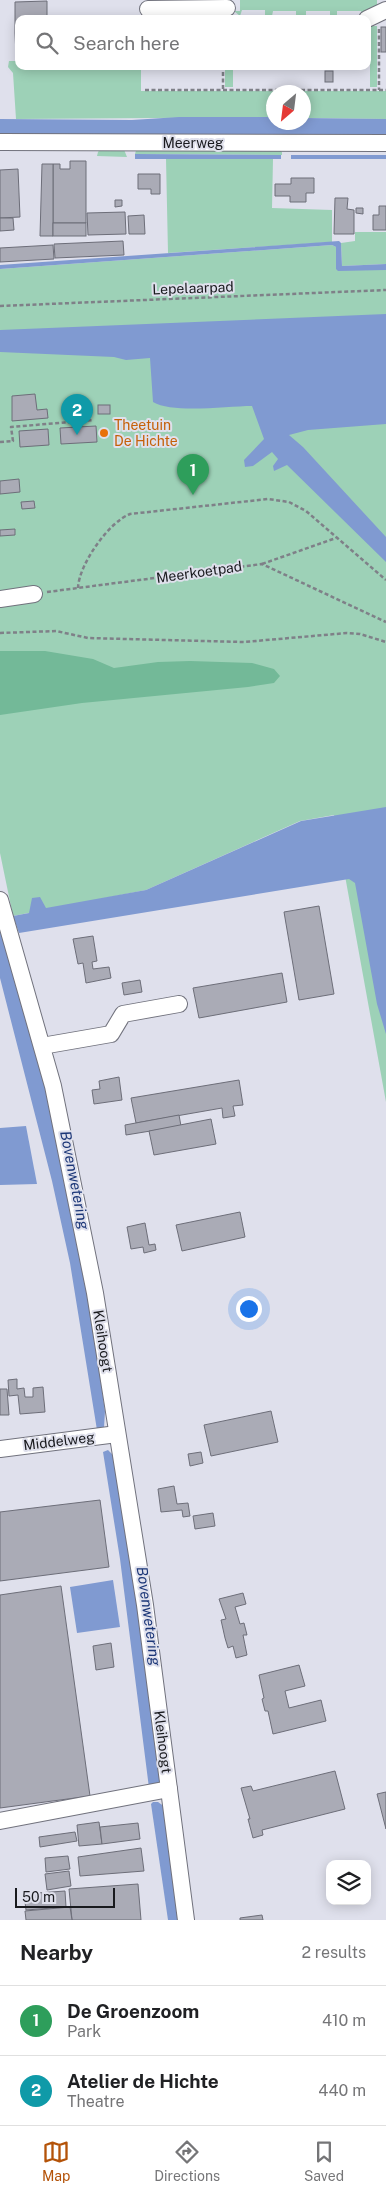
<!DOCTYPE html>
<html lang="en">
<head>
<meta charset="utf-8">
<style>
  :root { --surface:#fff; --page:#f2f2f2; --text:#202124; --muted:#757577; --line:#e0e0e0; --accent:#b45309 }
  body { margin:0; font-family:"Public Sans",sans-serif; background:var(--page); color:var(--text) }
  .controls { position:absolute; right:15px; bottom:15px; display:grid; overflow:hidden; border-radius:10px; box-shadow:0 2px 12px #0003 }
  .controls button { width:45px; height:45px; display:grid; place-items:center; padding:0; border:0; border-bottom:1px solid var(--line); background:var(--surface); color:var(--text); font:25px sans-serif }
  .compass { position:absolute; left:266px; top:85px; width:45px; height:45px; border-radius:50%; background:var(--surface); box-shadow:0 2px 12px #0003; rotate:208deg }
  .scale { position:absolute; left:15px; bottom:12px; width:100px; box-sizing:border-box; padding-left:5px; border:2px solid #191a1e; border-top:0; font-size:14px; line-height:18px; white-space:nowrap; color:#191a1e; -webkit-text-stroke:4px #dfe0ec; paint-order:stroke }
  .you { position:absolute; left:248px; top:1308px; width:18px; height:18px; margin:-12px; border:4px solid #fff; border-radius:50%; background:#1a73e8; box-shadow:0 0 0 8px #1a73e833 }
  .badge { display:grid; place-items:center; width:32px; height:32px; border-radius:50%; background:var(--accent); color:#fff; font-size:16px; font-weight:700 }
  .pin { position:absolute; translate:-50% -41px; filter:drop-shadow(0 1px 2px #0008) }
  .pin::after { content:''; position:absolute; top:26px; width:18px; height:15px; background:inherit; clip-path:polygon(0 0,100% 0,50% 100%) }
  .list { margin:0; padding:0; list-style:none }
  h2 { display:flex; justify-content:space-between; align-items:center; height:65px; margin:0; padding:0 20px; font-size:21px }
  h2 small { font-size:16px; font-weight:400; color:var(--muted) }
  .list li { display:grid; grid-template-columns:32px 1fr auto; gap:15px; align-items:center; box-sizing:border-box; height:70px; padding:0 20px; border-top:1px solid var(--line) }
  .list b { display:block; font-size:19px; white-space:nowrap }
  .list p { margin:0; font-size:16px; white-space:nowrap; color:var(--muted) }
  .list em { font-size:16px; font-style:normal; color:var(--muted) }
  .icon { flex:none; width:28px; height:28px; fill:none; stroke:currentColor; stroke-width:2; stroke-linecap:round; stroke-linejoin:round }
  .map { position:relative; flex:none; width:386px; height:1920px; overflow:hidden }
  .search { position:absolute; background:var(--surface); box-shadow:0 2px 12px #0003; left:15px; right:15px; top:15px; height:55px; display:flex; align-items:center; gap:12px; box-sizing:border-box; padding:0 18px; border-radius:10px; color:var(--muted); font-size:19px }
  .sheet { height:205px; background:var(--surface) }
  nav { display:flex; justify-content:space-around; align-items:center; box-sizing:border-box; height:70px; border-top:1px solid var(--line); background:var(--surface); font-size:14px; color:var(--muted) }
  nav a { display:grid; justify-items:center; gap:2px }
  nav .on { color:var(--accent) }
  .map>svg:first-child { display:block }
  .green { fill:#9dd1b7 }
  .forest { fill:#73b998 }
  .water { fill:#809ad1 }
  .building { fill:#aaabb6; stroke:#6d6e79 }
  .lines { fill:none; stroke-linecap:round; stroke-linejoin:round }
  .minor-casing { stroke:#71727d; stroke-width:18 }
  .path { stroke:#7f8088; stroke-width:2.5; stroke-dasharray:4 2.5; stroke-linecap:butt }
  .minor { stroke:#fff; stroke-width:16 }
  .food-dot { fill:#e8710a; stroke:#dfe0ec; stroke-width:2 }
  .labels { text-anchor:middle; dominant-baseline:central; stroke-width:4; stroke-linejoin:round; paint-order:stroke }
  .street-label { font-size:14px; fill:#191a1e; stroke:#dfe0ec }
  .food-label { font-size:14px; fill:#c56008; stroke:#dfe0ec; text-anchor:start }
  .water-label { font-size:15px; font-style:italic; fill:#1b3677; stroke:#dfe0ec }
</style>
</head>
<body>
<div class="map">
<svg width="386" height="1920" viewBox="0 0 386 1920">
  <rect width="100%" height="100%" fill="#dfe0ec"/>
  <g class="green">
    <polygon points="240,0 377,0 377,5 367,14 361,16 361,11 337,11 337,16 330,16 330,11 306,11 306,16 296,16 296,11 273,11 272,16 265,16 265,10 242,10 240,16 234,11 240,11"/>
    <rect x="370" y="26" width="7" height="61"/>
    <polygon points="9,61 19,61 19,66 141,66 141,91 386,91 386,119 304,118 304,92 274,92 273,117 16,119 13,73 8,67"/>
    <rect x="225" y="66" width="8" height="21"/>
    <polygon points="102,147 123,147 127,157 97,156 98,152"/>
    <polygon points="137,147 277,148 282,152 282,155 135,154"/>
    <polygon points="166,159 273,159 272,208 332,210 332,242 168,253"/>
    <polygon points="355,232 386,232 386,264 342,266 341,243 355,241"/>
    <polygon points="332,245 336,247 340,269 386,267 386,1102 334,815 300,821 146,890 13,916 0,853 0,269"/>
  </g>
  <polygon class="forest" points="0,651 45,651 93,659 114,668 158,662 190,661 252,663 274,669 280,676 274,683 248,687 82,703 0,715"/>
  <g class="water">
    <polygon points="179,117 273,117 274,122 304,122 304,118 386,119 386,134 0,134 0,119 132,120"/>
    <polygon points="135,154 281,155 281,159 135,159"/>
    <rect x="291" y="155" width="95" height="4"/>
    <polygon points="339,241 341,243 342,266 386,264 386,270 338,271 336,269 336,247 332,245 0,269 0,265"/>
    <path d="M386 314V424L308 430 289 435 303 447 386 537V562L287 465 274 471 273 466 278 459 272 452 253 466 245 467 244 460 264 439 252 406C227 406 173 414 153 402L150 358 126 360 114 357 0 352V330Z"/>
    <polygon points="386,807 386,1034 377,1004 355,883 349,879 19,933 13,916 29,913 32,898 40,897 46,908 146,890 301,821"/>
    <polygon points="0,918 37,1046 82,1251 105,1411 104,1428 97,1430 70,1263 52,1181 0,978"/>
    <polygon points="26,1126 37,1184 0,1185 0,1128"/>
    <polygon points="108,1450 113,1455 131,1554 164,1786 149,1788 120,1559 103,1452"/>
    <polygon points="113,1580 120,1627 77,1633 70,1587"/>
    <polygon points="153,1802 158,1802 165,1807 180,1920 168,1920 151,1804"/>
  </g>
  <g class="building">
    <polygon points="47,1 47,19 19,19 19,33 15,33 15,2"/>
    <rect x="381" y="27" width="5" height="25"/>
    <polygon points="15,33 19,33 19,56 16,56"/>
    <rect x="325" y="71" width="8" height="11"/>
    <polygon points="70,161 86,161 86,223 53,223 53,164 60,164 60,169 70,169"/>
    <polygon points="42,164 53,164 53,236 40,236"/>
    <polygon points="18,169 20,217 0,218 0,170"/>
    <polygon points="138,174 160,174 160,194 151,194 151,189 138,189"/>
    <polygon points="291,178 314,178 314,193 306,193 306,202 290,202 290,196 275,196 275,184 291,184"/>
    <polygon points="335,198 348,198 347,209 354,210 354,234 334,234"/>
    <polygon points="115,200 122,200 122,206 115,207"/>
    <polygon points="379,206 386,206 386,230 373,230 373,215 379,215"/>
    <polygon points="356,208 363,208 363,214 356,213"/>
    <polygon points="125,212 126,234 88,235 87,213"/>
    <polygon points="144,215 145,234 129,234 128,216"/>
    <polygon points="0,218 13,218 14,230 0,231"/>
    <rect x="53" y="223" width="33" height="13"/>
    <polygon points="123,241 124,255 55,258 54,244"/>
    <polygon points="53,245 54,259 0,262 0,248"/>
    <polygon points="35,394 37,410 47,409 48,418 12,421 12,396"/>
    <rect x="98" y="405" width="12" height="9"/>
    <polygon points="96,426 97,442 61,444 60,428"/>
    <polygon points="48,429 49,445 20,447 19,431"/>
    <polygon points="19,479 20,492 0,494 0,481"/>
    <polygon points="34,501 35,508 22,509 21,502"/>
    <polygon points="15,529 15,535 0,536 0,530"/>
    <polygon points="319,906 334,994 299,1000 284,912"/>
    <polygon points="93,936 97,961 92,962 93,969 109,967 111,978 86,983 83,963 78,964 73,939"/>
    <polygon points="282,973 287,1002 199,1018 193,988"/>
    <polygon points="140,980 142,992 124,995 122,983"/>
    <polygon points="119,1077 122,1100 94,1104 92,1090 100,1089 99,1081"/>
    <polygon points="239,1080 243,1105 233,1106 235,1116 223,1118 222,1108 136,1123 131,1098"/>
    <polygon points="179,1115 181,1126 126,1135 125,1125"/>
    <polygon points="211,1119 216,1144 154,1155 149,1131"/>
    <polygon points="240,1212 245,1237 182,1251 176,1225"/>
    <polygon points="145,1223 149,1245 155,1244 156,1250 144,1253 143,1247 131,1249 127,1227"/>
    <polygon points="17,1379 17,1389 24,1388 25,1397 33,1397 33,1388 43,1387 45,1412 20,1414 18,1395 9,1396 8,1380"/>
    <polygon points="0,1389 7,1389 9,1415 0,1415"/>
    <polygon points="271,1411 278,1442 211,1456 204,1425"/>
    <polygon points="201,1452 203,1463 190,1466 188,1454"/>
    <polygon points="174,1486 177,1504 188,1503 190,1516 183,1517 182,1510 161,1512 158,1489"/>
    <polygon points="100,1500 109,1567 0,1581 0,1512"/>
    <polygon points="213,1513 215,1526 195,1529 193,1516"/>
    <polygon points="61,1586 90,1796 0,1808 0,1595"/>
    <polygon points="243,1593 246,1604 235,1607 240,1624 244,1623 247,1635 243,1635 247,1655 236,1658 233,1646 228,1648 225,1638 221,1620 226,1619 219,1599"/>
    <polygon points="111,1643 114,1667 96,1670 93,1646"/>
    <polygon points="299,1665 305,1686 285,1691 289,1708 321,1700 326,1721 273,1734 268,1711 265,1711 262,1699 264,1698 259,1675"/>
    <polygon points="335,1771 345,1809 262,1830 263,1835 253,1838 248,1819 250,1819 241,1788 251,1786 253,1791"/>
    <polygon points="386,1792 386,1829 377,1794"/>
    <polygon points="99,1822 102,1844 79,1846 77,1825"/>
    <polygon points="138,1823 140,1839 102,1844 100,1827"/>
    <polygon points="75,1832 77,1841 40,1847 39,1837"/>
    <polygon points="141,1848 144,1871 80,1876 78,1857"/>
    <polygon points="68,1856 70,1869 46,1872 45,1858"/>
    <polygon points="69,1871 71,1886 47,1890 45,1874"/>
    <polygon points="138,1884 141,1920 72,1920 69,1889"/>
    <polygon points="65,1891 66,1907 26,1910 24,1894"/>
    <polygon points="70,1907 72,1920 26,1920 25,1911"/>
    <polygon points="262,1915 263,1920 240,1920 240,1918"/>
  </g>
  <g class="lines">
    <g class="minor-casing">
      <g id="minor">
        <polyline points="148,9 227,8"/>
        <polyline points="367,19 386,10"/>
        <polyline points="0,142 386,143"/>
        <polyline points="0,599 34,594"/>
        <polyline points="0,900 53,1086 95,1293 145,1605 186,1920"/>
        <polyline points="42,1046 111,1034 123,1014 179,1004"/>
        <polyline points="0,1449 117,1434"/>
        <polyline points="0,1821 169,1789"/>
      </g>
    </g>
    <g class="path">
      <polyline points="379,29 379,90"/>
      <polyline points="223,89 223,66"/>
      <polyline points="145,90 386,90"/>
      <polyline points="0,306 386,290"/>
      <polyline points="0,442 13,441 11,427 94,420"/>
      <polyline points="262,564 336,538"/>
      <path d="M78 588C79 564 109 522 130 514L268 499 289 502 306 511 386 580"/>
      <polyline points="47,592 262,564 386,622"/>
      <polyline points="0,633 56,631 88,638 244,642 347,633 360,634 386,642"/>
    </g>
    <use href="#minor" class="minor"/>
  </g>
  <circle class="food-dot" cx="104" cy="433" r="5"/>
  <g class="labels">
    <g class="street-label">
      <text x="193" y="143">Meerweg</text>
      <text transform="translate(193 288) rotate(-2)">Lepelaarpad</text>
      <text transform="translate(199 572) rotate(-8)">Meerkoetpad</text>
      <text transform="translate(103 1341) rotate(81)">Kleihoogt</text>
      <text transform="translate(59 1441) rotate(-7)">Middelweg</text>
      <text transform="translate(163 1742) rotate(83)">Kleihoogt</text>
    </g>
    <g class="food-label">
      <text x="114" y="425">Theetuin<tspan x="114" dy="16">De Hichte</tspan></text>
    </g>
    <g class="water-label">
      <text transform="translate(75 1180) rotate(79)">Bovenwetering</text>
      <text transform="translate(149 1616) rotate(82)">Bovenwetering</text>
    </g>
  </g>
</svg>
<div class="controls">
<button><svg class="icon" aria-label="layers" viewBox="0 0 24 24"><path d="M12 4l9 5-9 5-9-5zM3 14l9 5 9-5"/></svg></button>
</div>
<svg class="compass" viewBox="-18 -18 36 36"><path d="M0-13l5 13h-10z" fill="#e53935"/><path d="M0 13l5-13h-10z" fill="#757577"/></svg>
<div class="scale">50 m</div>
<div class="you"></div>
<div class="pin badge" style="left:193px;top:495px;background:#2e9e5b">1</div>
<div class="pin badge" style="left:77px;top:435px;background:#0f9aa8">2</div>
<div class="search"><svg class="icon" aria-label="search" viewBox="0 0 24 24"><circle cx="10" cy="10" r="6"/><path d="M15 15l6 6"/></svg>Search here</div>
</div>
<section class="sheet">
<h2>Nearby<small>2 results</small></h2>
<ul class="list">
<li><span class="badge" style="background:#2e9e5b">1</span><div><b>De Groenzoom</b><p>Park</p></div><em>410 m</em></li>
<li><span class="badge" style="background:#0f9aa8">2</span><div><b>Atelier de Hichte</b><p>Theatre</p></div><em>440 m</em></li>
</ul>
</section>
<nav>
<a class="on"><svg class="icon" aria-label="map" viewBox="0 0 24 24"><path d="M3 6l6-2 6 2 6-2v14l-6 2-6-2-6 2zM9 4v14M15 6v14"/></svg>Map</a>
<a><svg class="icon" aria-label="directions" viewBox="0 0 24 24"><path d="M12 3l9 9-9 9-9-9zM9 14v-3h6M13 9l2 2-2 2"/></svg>Directions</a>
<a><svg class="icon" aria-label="saved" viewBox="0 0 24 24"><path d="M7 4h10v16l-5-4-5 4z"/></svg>Saved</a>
</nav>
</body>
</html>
